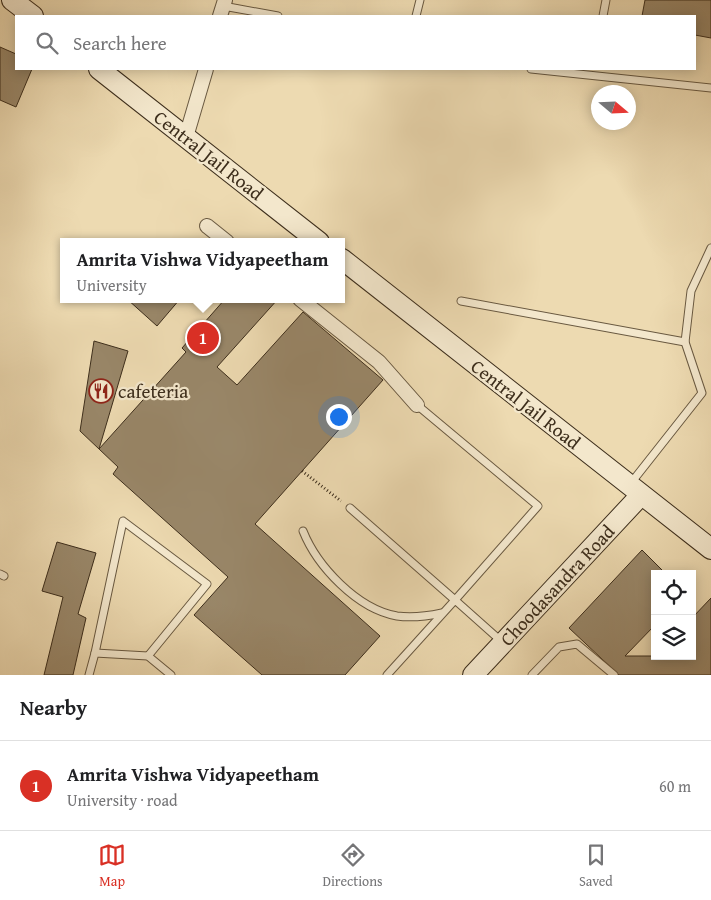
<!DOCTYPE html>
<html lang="en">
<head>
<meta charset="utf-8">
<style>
  :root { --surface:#fff; --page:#f6f6f6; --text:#202124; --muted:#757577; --line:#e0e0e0; --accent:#d93025 }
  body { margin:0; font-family:"Gentium Book Plus",serif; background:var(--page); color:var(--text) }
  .controls { position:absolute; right:15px; bottom:15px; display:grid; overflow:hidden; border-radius:0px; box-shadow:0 2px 12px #0003 }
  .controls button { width:45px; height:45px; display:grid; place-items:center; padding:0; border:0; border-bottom:1px solid var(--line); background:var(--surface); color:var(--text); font:25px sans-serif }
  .compass { position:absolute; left:591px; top:85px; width:45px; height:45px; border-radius:50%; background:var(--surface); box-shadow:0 2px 12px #0003; rotate:109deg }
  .you { position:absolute; left:338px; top:416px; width:18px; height:18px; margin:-12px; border:4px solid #fff; border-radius:50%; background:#1a73e8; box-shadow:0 0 0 8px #1a73e833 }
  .badge { display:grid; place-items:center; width:32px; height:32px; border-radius:50%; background:var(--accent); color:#fff; font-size:16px; font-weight:700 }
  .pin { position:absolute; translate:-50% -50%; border:2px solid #fff; box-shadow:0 1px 5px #0006 }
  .popup { position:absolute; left:60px; top:238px; width:285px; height:65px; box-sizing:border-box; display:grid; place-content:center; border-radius:0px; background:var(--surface); filter:drop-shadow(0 1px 4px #0005); font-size:16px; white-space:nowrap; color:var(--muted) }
  .popup b { font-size:19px; color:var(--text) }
  .popup::after { content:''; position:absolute; left:50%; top:100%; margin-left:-10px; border:10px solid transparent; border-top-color:var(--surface) }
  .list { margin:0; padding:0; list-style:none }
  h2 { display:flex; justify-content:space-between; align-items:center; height:65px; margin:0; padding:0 20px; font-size:21px }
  h2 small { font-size:16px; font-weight:400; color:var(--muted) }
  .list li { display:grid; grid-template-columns:32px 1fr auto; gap:15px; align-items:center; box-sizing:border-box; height:90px; padding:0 20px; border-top:1px solid var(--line) }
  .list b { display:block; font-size:19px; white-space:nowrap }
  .list p { margin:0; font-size:16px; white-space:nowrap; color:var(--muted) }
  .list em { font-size:16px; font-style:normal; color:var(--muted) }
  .icon { flex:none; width:28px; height:28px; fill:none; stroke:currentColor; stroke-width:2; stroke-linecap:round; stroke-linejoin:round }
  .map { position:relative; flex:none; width:711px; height:675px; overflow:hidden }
  .search { position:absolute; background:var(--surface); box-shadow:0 2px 12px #0003; left:15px; right:15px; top:15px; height:55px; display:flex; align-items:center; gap:12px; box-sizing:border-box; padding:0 18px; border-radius:0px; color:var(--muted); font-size:19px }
  .sheet { height:155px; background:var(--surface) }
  nav { display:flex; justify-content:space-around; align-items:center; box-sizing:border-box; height:70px; border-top:1px solid var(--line); background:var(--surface); font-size:14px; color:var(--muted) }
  nav a { display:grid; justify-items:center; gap:2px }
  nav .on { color:var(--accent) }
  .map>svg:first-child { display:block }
  .building { fill:#998769; stroke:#3d2e1c }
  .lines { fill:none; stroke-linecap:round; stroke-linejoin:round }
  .lane-casing { stroke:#695941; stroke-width:9 }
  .street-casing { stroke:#695941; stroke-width:16 }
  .secondary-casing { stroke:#3d2e1c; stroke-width:22 }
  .path { stroke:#3d2e1c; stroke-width:3; stroke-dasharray:1 2.5; stroke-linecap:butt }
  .lane { stroke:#f3e7cc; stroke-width:7 }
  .street { stroke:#f3e7cc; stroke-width:14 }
  .secondary { stroke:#f3e7cc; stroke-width:20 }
  .labels { text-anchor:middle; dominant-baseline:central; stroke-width:4.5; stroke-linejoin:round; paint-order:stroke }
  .street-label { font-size:19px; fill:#3d2e1c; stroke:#f3e7cc }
  .poi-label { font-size:19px; fill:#3d2e1c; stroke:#f3e7cc; text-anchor:start }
</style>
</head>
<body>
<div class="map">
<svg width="711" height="675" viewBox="0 0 711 675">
  <rect width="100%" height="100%" fill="#eddab1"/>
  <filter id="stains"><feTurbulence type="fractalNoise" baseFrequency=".004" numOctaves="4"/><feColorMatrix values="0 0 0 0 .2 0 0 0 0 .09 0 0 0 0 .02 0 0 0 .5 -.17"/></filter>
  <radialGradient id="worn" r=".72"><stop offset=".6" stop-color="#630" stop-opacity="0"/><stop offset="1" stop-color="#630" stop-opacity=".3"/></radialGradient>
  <g class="building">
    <polygon points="645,0 711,0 711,38 695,35 695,16 642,16"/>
    <polygon points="0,47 16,54 16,69 32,69 16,107 0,100"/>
    <polygon points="127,299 180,299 157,326"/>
    <polygon points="225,299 278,299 217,367 237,385 303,312 383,380 255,524 380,636 345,675 262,675 194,615 228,577 113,474 118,467 99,449 186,352 182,348"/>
    <polygon points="94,341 128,351 99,449 80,431"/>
    <polygon points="57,542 96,553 78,614 86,618 73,675 44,675 63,597 42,591"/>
    <polygon points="642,550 666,574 655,574 655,625 625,656 692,656 692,618 711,598 711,675 619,675 569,628"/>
  </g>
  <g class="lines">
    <g class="lane-casing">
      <g id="lane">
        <polyline points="223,6 278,16"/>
        <polyline points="416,16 420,0"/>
        <polyline points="603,16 606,0"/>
        <polyline points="531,69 711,88"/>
        <polyline points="461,301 685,342"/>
        <polyline points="631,483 702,393 685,342 691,291 711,248"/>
        <polyline points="350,508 455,600 538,506 417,405"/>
        <path d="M303 531C317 566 357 609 397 616 411 618 428 616 442 613"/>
        <polyline points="0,574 4,576"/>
        <polyline points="95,653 123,521 207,584 148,656"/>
        <polyline points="89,675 95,653 148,656 171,675"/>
        <polyline points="387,675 455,600 501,641"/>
        <polyline points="532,675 559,647 577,644 614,675"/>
      </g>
    </g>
    <g class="street-casing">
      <g id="street">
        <polyline points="220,16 225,0"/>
        <polyline points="186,137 206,69"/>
        <polyline points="207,226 227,242"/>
        <polyline points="300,299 379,362 417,405"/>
      </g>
    </g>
    <g class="secondary-casing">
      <g id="secondary">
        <polyline points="12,0 33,16"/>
        <polyline points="99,69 319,242"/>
        <polyline points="342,259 711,549"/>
        <polyline points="473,675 641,495"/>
      </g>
    </g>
    <polyline class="path" points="302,471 341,501"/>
    <use href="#lane" class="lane"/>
    <use href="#street" class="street"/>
    <use href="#secondary" class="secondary"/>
  </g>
  <defs>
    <g id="restaurant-ring" transform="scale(1.25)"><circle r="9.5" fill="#f3e7cc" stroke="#8f2418" stroke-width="1.5"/><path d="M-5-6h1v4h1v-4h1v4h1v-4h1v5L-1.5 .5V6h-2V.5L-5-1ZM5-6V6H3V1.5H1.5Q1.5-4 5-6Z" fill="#8f2418"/></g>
  </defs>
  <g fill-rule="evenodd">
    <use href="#restaurant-ring" x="101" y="391"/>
  </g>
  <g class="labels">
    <g class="street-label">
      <text transform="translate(209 155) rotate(38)">Central Jail Road</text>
      <text transform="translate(526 404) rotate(38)">Central Jail Road</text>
      <text transform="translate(557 585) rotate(-47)">Choodasandra Road</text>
    </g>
    <g class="poi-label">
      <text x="118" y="391">cafeteria</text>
    </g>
  </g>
  <rect width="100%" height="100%" filter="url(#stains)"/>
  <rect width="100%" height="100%" fill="url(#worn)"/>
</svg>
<div class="controls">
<button><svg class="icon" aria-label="locate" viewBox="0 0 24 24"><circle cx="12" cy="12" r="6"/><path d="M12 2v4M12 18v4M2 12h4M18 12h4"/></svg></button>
<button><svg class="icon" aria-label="layers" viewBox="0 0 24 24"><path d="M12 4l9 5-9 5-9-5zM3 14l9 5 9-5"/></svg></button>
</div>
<svg class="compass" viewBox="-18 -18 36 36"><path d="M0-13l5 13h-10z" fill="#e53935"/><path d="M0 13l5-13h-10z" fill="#757577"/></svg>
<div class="you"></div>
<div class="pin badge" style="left:203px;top:338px">1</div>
<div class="popup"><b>Amrita Vishwa Vidyapeetham</b>University</div>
<div class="search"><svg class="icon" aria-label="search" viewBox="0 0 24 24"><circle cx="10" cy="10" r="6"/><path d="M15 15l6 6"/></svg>Search here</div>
</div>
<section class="sheet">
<h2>Nearby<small></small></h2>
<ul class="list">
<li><span class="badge">1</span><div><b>Amrita Vishwa Vidyapeetham</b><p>University · road</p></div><em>60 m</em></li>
</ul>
</section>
<nav>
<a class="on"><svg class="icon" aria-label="map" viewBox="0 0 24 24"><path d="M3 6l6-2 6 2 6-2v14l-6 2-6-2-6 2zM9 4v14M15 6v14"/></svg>Map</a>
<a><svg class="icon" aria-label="directions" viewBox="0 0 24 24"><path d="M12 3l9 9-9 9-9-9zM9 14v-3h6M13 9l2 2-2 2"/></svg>Directions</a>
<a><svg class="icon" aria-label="saved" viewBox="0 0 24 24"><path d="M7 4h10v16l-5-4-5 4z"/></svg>Saved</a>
</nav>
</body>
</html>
